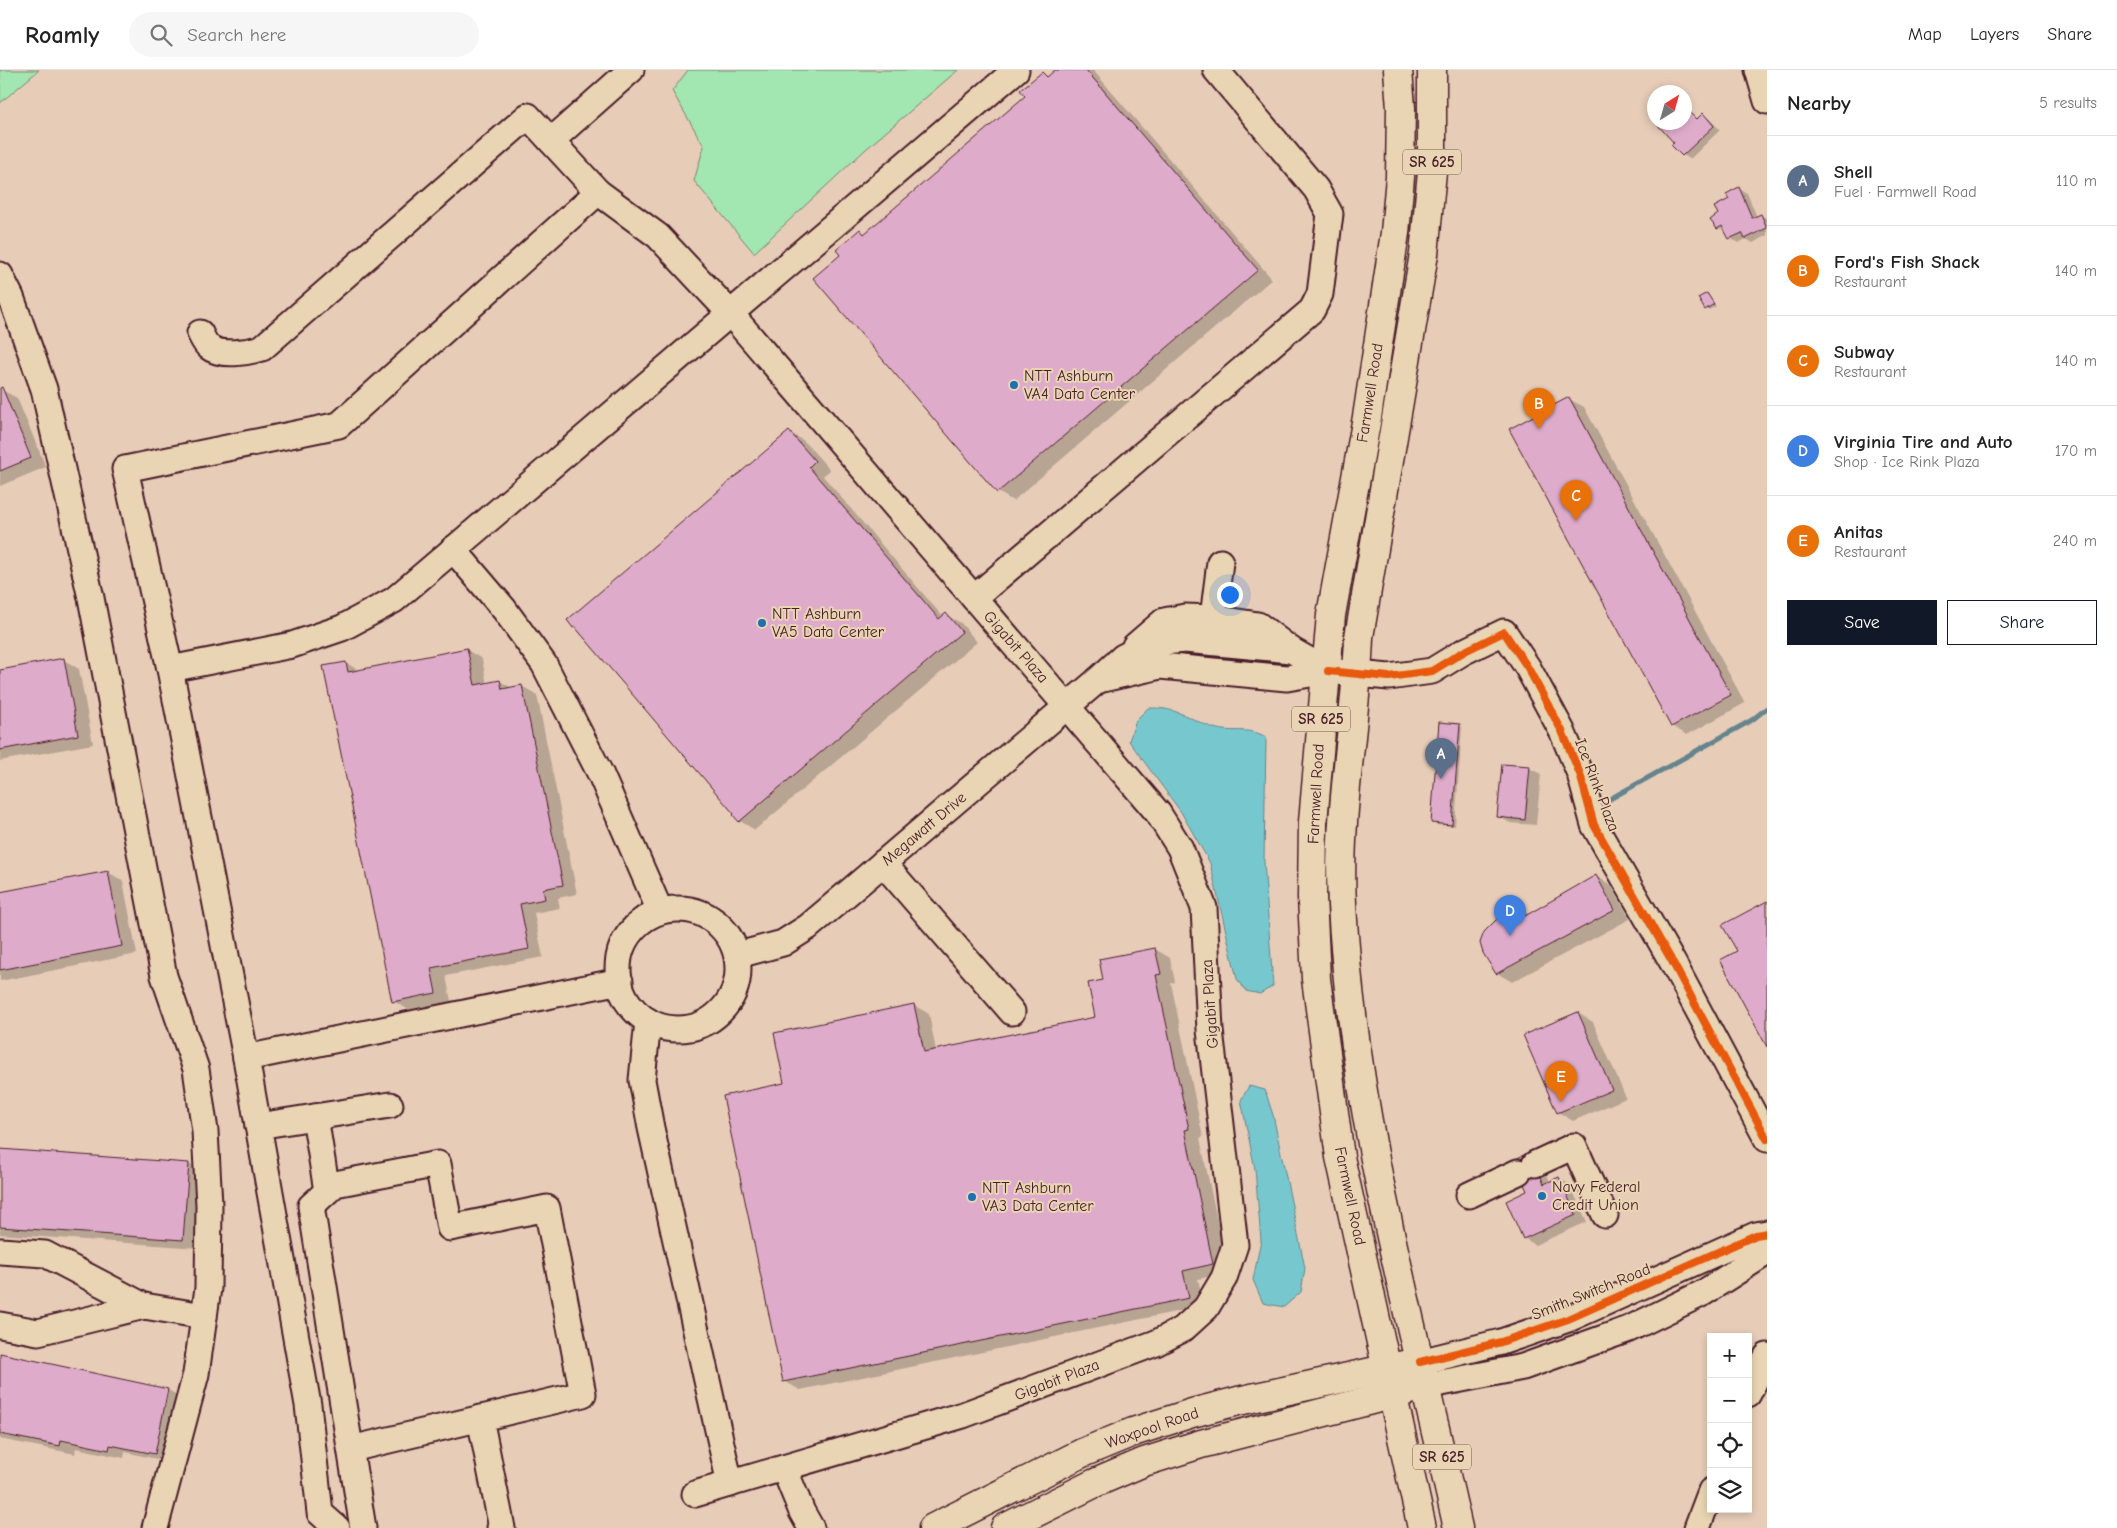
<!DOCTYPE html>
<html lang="en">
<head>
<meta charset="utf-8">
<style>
  :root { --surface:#fff; --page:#f6f6f6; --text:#222; --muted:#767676; --line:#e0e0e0; --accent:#111827 }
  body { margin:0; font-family:"Comic Neue",sans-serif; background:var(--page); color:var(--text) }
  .controls { position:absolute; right:15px; bottom:15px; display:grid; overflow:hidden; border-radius:0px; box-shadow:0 2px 8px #0003 }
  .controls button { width:45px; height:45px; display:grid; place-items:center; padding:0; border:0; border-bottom:1px solid var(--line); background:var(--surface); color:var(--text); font:25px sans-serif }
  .compass { position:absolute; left:1647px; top:15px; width:45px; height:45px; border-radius:50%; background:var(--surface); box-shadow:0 2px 8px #0003; rotate:37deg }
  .you { position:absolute; left:1229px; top:524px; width:18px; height:18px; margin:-12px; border:4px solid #fff; border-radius:50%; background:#1a73e8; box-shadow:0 0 0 8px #1a73e833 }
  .badge { display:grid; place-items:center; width:32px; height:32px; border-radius:50%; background:var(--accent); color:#fff; font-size:16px; font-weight:700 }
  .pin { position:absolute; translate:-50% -41px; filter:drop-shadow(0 1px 2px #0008) }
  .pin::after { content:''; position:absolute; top:26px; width:18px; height:15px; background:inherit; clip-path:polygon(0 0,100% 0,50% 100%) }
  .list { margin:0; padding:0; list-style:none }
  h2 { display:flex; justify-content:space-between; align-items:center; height:65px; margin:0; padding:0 20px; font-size:21px }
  h2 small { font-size:16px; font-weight:400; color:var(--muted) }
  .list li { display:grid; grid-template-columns:32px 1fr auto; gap:15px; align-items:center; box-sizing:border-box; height:90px; padding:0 20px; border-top:1px solid var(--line) }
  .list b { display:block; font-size:19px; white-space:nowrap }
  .list p { margin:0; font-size:16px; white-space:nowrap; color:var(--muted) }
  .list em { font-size:16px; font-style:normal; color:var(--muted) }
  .actions { display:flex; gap:10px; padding:15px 20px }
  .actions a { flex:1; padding:11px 0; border:1px solid var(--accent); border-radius:0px; text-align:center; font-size:18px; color:var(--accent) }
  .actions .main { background:var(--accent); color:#fff }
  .icon { flex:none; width:28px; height:28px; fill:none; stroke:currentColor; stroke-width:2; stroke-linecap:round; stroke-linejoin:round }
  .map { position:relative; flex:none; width:1767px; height:1458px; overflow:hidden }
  header { display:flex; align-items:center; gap:30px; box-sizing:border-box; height:70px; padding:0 25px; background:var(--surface); border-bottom:1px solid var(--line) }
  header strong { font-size:24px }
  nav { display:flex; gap:28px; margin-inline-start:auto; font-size:18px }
  .search { width:350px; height:45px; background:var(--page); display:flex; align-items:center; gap:12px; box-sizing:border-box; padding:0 18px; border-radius:28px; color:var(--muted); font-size:19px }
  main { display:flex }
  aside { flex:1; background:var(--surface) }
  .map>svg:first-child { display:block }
  .green { fill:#a2e6b1; stroke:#76826e }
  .water { fill:#77c8ce; stroke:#65848d }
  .shadow { fill:#0003 }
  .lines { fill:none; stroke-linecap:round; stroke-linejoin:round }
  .stream { stroke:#65848d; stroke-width:5 }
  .building { fill:#deacca; stroke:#4a1f2b }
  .minor-casing { stroke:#4a1f2b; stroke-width:29 }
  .major-casing { stroke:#4a1f2b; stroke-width:31 }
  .minor { stroke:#e9d5b3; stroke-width:25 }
  .major { stroke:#e9d5b3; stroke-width:28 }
  .cycleway-casing { stroke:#e9d5b3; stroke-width:11 }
  .cycleway { stroke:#e8590c; stroke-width:8 }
  .poi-dot { fill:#1f6fb2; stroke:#e9d5b3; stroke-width:2 }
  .labels { text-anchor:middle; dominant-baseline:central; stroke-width:4; stroke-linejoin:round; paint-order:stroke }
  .shield { fill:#e9d5b3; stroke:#7a5654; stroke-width:1 }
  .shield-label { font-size:15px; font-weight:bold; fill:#4a1f2b }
  .poi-label { font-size:16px; fill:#4a1f2b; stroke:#e9d5b3; text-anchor:start }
  .street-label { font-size:16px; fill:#4a1f2b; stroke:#e9d5b3 }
</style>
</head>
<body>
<header>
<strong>Roamly</strong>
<div class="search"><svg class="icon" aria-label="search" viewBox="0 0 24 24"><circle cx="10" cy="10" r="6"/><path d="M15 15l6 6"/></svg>Search here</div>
<nav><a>Map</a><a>Layers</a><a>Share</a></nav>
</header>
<main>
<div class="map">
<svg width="1767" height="1458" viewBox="0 0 1767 1458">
  <rect width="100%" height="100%" fill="#e7cdb8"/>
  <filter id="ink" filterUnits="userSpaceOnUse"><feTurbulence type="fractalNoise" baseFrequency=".02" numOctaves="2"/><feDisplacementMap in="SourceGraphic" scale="10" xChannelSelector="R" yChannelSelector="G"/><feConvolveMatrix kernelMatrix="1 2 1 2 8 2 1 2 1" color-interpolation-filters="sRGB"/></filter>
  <g filter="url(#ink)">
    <g class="green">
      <polygon points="0,0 39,0 0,33"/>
      <polygon points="688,0 958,0 866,79 754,183 694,111 704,76 672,21"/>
    </g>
    <g class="water">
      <path d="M1148 638C1178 637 1188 649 1214 658 1232 664 1247 656 1266 667L1264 792 1273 916 1260 924 1246 921 1237 909 1210 793 1181 742 1129 671 1136 650Z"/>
      <polygon points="1249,1016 1265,1020 1273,1045 1305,1198 1301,1222 1284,1237 1263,1233 1253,1210 1261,1170 1255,1099 1241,1030"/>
    </g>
    <g class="shadow">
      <polygon points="1056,0 1093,0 1272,209 1013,431 998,422 841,185 860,161 866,164 1027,26 1042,3 1049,7"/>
      <polygon points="1684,41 1698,49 1703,45 1710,49 1720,60 1690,89 1683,85"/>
      <polygon points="1739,119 1747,123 1757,147 1761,145 1767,149 1767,165 1753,173 1746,169 1738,173 1730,168 1727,161 1718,158 1719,145"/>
      <polygon points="1707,224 1716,236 1709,240 1706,239"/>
      <polygon points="0,319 17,328 46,397 0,416"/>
      <polygon points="1569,329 1584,337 1745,633 1687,665 1672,656"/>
      <polygon points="789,362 804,371 830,400 823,406 943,547 946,545 961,553 977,572 755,760 740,751 579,560 574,557"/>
      <polygon points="467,580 482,589 487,614 500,611 512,618 522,616 537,625 577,824 558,828 560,838 534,843 543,887 446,906 451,931 409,940 393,931 346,593 360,601"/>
      <polygon points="64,590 79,599 93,674 0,691 0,602"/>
      <polygon points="1459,655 1462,657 1455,756 1436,755 1433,753"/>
      <polygon points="1529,698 1541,704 1536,755 1510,753 1498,746"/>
      <polygon points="108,802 123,811 137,884 0,911 0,823"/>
      <polygon points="1596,806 1611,815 1630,849 1512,912 1497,903 1520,839 1529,845"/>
      <polygon points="1155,879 1170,888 1175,912 1171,913 1203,1067 1200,1068 1228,1203 1198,1209 1204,1236 800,1320 784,1311 786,1014 914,935 929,944 936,981 1097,948 1105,911"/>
      <polygon points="1578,943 1593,952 1626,1028 1573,1051 1558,1042"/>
      <polygon points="0,1081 189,1094 204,1103 198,1178 0,1164"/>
      <polygon points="1541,1090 1550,1112 1559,1108 1570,1115 1587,1152 1535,1175 1524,1168 1528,1122"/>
      <polygon points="0,1285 168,1320 183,1328 170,1392 125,1382 124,1388 76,1378 75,1384 0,1369"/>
    </g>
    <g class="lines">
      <polyline class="stream" points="1608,730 1752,650 1767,638"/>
    </g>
    <g class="building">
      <polygon points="1055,0 1086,0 1258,200 997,423 813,208 840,185 836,180 860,159 864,164 1025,26 1020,20 1042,2 1047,7"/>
      <polygon points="1689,41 1697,49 1703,43 1714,56 1682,86 1671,75 1674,73 1655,52 1684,52 1684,43 1686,44"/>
      <polygon points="1739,117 1752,148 1761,144 1767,158 1745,169 1742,163 1729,169 1722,156 1717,159 1710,150 1718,144 1714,137 1729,129 1726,124"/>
      <polygon points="1707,223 1714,234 1705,240 1698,228"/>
      <polygon points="2,317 31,388 0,401 0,318"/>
      <polygon points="1569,327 1731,625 1671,657 1509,359"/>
      <polygon points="789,361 815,391 809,397 939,549 946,543 962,562 739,752 733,745 734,744 575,557 573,558 567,550"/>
      <polygon points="467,578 475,615 500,610 502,619 522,615 563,815 543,819 545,829 520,834 529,879 431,898 436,923 392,932 323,596 346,592 348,602"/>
      <polygon points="64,588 78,665 0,680 0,600"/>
      <polygon points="1439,652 1460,654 1452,755 1431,753"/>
      <polygon points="1502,694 1530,696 1525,750 1497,747"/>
      <polygon points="108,801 122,876 0,900 0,822"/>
      <polygon points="1596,805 1615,840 1496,904 1483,883 1480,873 1484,862 1498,848 1520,838 1525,846"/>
      <polygon points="1767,831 1767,977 1720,890 1737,881 1722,855"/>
      <polygon points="1155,878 1161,904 1156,905 1189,1059 1185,1060 1213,1194 1183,1201 1189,1228 783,1312 723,1026 784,1013 774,963 914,934 924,982 1095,947 1088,913 1103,910 1099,889"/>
      <polygon points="1578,942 1612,1020 1557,1043 1523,965"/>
      <polygon points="0,1079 189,1093 183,1170 0,1157"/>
      <polygon points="1530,1082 1544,1114 1559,1107 1576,1145 1523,1169 1506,1131 1527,1121 1513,1090"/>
      <polygon points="0,1283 168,1319 155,1384 110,1375 109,1380 61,1370 60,1376 0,1364"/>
    </g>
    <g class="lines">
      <g class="minor-casing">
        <g id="minor">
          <polyline points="1758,0 1767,31"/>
          <polyline points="551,71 631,0"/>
          <polyline points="0,205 11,227 44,319 91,528 164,906 196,999 205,1061 209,1135 208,1218 196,1304 155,1458"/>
          <path d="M200 263C202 267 205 274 209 277 221 287 249 282 262 278L528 46 598 122"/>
          <polyline points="453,479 504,539 544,594 601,705 660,841"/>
          <polyline points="974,528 1312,240 1320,224 1330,144 1316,119 1216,0"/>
          <polyline points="1211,564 1220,492"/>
          <polyline points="1135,576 1164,551 1185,547 1213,548 1258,555 1291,580"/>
          <polyline points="170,599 292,575 342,558 394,530 1016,0"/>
          <polyline points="1098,610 1160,596 1287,608 1328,601 1389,607 1432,601 1463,582 1504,562 1528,598 1562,661 1580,704 1594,755 1673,893 1767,1069"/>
          <polyline points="883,793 1012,942"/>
          <circle cx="678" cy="899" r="60"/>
          <polyline points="738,885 783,873 808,857 1098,610 1123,587 1151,573 1185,570 1291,580 1328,601"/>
          <polyline points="620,911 246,988 170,599 125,399 339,355 598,122 658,166 730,243 1093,667 1158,743 1180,778 1204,838 1210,960 1235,1175 1224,1208 1206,1238 1183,1259 1156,1273 963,1345 695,1424"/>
          <polyline points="648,951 642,1010 651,1058 730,1414"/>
          <polyline points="246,988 308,1335 320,1443 337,1458"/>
          <polyline points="315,1047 327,1121"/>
          <polyline points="258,1056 390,1035"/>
          <polyline points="1535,1094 1574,1076 1605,1145"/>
          <polyline points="1469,1125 1518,1102"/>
          <polyline points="0,1181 45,1184 144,1236 38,1262 0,1255"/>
          <polyline points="144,1236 204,1246"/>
          <polyline points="1420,1292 1501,1272 1568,1249 1756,1165 1767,1163"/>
          <polyline points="1426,1316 1523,1297 1629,1259 1703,1223 1767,1182"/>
          <polyline points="1748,1324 1767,1286"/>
          <polyline points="480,1348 502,1458 500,1458"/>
          <polyline points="351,1379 583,1324 547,1138 450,1158 438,1094 335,1114 311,1136 363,1458"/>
          <polyline points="784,1398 802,1442 811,1458"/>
          <polyline points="1697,1458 1711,1421"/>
        </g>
      </g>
      <g class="major-casing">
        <g id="major">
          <polyline points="1398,0 1401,38 1400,107 1395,163 1367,347 1331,545 1313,752 1312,827 1316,909 1340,1087 1422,1458"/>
          <path d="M1432 0V102L1424 184 1359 567C1356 656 1337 745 1342 834 1353 1046 1412 1252 1458 1458"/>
          <polyline points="933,1458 1082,1383 1133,1362 1192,1343 1238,1331 1404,1295"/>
          <polyline points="1005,1458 1095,1413 1144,1392 1201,1374 1410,1320"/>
        </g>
      </g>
      <use href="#minor" class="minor"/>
      <use href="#major" class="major"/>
      <g class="cycleway-casing">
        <g id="cycleway">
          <polyline points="1328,601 1389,607 1432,601 1463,582 1504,562 1528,598 1562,661 1580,704 1594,755 1673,893 1767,1069"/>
          <polyline points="1420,1292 1501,1272 1568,1249 1756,1165 1767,1163"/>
        </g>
      </g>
      <use href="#cycleway" class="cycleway"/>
    </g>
  </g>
  <g class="poi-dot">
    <circle cx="1014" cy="315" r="5"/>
    <circle cx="762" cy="553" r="5"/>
    <circle cx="1542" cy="1126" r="5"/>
    <circle cx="972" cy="1127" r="5"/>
  </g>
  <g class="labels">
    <g class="shield">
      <rect x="1403" y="79.5" width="58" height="25" rx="4"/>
      <rect x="1292" y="636.5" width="58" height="25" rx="4"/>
      <rect x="1413" y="1374.5" width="58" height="25" rx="4"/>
    </g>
    <g class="shield-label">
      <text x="1432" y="92">SR 625</text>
      <text x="1321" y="649">SR 625</text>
      <text x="1442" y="1387">SR 625</text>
    </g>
    <g class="poi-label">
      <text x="1024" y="306">NTT Ashburn<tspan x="1024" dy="18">VA4 Data Center</tspan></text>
      <text x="772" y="544">NTT Ashburn<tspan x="772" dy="18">VA5 Data Center</tspan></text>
      <text x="1552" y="1117">Navy Federal<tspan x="1552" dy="18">Credit Union</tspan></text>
      <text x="982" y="1118">NTT Ashburn<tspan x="982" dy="18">VA3 Data Center</tspan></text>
    </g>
    <g class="street-label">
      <text transform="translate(1370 323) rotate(-81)">Farmwell Road</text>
      <text transform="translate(1016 577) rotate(49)">Gigabit Plaza</text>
      <text transform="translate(1597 715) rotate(69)">Ice Rink Plaza</text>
      <text transform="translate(1316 724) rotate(-87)">Farmwell Road</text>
      <text transform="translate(924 759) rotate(-40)">Megawatt Drive</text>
      <text transform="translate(1210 934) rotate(-94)">Gigabit Plaza</text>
      <text transform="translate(1350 1126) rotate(78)">Farmwell Road</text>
      <text transform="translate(1591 1222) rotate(-22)">Smith Switch Road</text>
      <text transform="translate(1057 1310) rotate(-21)">Gigabit Plaza</text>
      <text transform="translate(1152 1358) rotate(-19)">Waxpool Road</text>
    </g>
  </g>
</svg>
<div class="controls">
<button>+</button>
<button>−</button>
<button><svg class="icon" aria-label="locate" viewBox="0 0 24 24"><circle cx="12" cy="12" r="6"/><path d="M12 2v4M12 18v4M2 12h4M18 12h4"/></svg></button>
<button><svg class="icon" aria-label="layers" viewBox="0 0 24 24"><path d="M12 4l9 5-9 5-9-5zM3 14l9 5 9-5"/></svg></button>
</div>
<svg class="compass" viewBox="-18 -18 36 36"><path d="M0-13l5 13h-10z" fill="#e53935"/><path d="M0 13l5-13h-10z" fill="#767676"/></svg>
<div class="you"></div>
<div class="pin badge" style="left:1441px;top:709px;background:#5c6f8a">A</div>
<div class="pin badge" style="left:1539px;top:359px;background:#e8710a">B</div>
<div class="pin badge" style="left:1576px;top:451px;background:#e8710a">C</div>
<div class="pin badge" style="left:1510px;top:866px;background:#3f7fe0">D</div>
<div class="pin badge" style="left:1561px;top:1032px;background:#e8710a">E</div>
</div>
<aside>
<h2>Nearby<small>5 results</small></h2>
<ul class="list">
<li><span class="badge" style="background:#5c6f8a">A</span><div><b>Shell</b><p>Fuel · Farmwell Road</p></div><em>110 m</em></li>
<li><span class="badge" style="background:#e8710a">B</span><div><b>Ford's Fish Shack</b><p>Restaurant</p></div><em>140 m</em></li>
<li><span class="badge" style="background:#e8710a">C</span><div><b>Subway</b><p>Restaurant</p></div><em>140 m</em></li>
<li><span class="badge" style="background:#3f7fe0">D</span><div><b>Virginia Tire and Auto</b><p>Shop · Ice Rink Plaza</p></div><em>170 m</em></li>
<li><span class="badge" style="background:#e8710a">E</span><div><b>Anitas</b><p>Restaurant</p></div><em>240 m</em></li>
</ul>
<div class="actions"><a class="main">Save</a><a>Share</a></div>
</aside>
</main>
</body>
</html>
